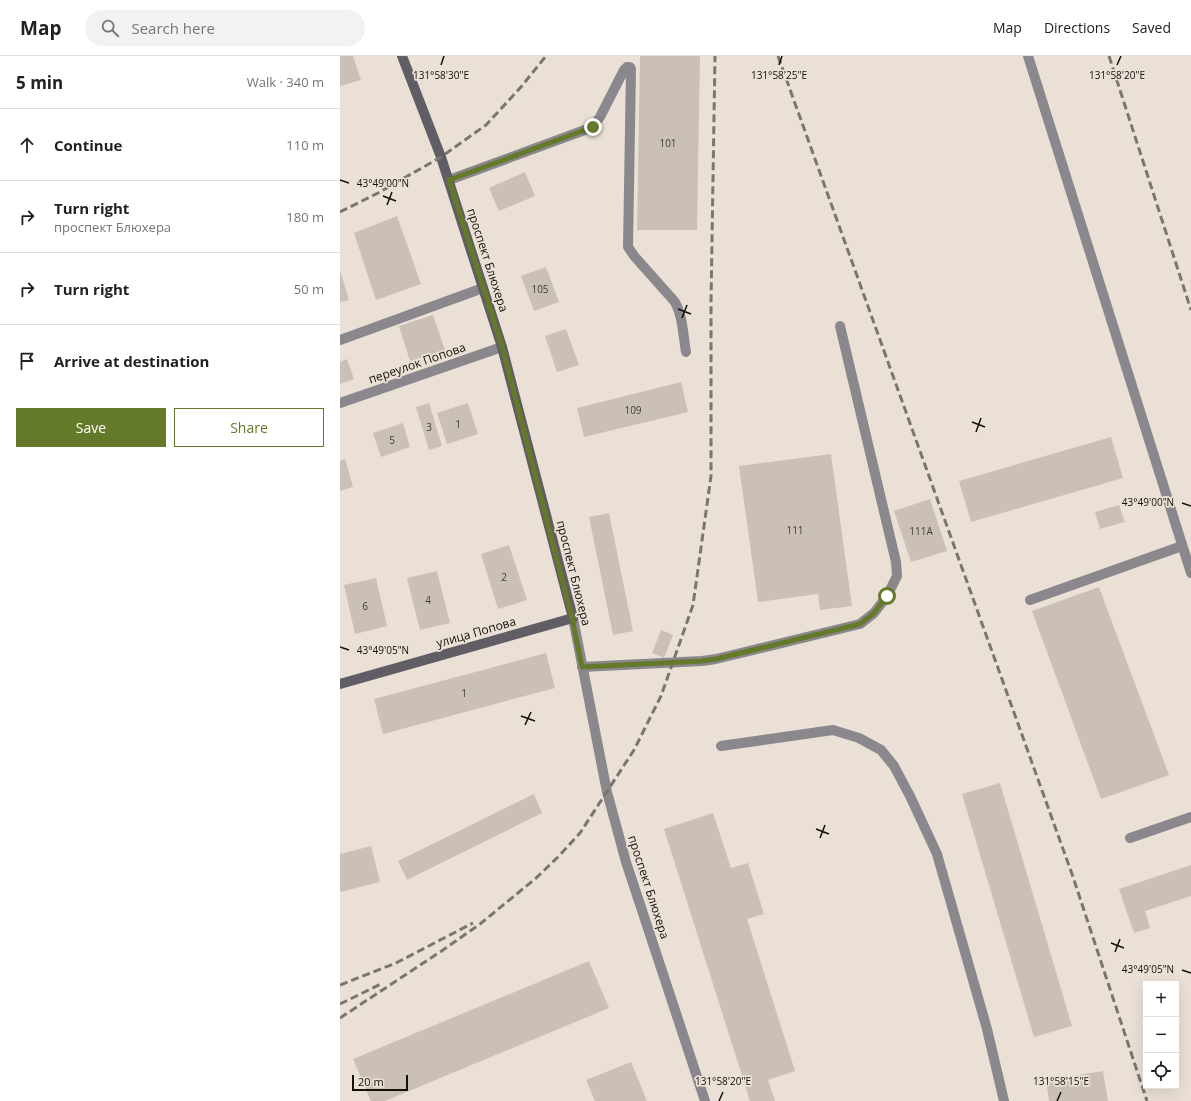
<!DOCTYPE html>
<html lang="en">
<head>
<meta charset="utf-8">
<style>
  :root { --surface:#fff; --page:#f2f2f2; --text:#202124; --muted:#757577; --line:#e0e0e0; --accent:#647929 }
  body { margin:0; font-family:"Open Sans",sans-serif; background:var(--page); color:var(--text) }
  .controls { position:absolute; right:12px; bottom:12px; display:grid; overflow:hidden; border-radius:0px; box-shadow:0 4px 16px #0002 }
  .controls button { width:36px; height:36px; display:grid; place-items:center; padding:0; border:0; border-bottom:1px solid var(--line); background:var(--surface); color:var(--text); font:20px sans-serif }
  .scale { position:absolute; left:12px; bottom:10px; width:56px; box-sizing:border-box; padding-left:4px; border:2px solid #130f0b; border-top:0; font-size:11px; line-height:14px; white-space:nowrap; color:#130f0b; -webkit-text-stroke:3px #ebe0d5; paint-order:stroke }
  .stop { position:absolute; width:12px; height:12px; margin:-9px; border:3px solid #647929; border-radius:50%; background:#fff }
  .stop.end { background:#647929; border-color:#fff; box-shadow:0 1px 4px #0008 }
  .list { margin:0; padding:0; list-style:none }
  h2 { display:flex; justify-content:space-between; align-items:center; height:52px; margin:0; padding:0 16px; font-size:17px }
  h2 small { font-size:13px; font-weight:400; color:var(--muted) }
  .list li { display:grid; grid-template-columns:26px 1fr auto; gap:12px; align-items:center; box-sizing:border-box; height:72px; padding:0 16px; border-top:1px solid var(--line) }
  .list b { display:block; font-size:15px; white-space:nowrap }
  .list p { margin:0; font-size:13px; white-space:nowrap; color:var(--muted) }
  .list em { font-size:13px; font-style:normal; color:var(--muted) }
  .actions { display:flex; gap:8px; padding:12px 16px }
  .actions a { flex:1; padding:9px 0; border:1px solid var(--accent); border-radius:0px; text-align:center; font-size:14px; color:var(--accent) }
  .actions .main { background:var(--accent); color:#fff }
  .icon { flex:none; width:22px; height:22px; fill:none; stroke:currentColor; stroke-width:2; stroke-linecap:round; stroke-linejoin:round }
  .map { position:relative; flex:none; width:851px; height:1045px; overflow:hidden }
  header { display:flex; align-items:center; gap:24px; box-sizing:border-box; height:56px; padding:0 20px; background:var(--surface); border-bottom:1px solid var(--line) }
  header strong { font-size:19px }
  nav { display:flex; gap:22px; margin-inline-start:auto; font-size:14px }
  .search { width:280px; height:36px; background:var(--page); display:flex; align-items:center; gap:10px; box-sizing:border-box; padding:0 14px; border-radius:22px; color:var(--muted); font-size:15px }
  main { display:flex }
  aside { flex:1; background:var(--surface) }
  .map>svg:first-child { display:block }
  .building { fill:#cbc0b5 }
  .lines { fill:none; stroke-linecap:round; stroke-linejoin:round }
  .lane { stroke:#8a878d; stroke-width:10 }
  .street { stroke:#8a878d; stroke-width:10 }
  .secondary { stroke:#605d65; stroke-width:10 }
  .rail { stroke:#7c756d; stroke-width:3; stroke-dasharray:8 4; stroke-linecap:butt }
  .route { stroke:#647929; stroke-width:5 }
  .ticks { fill:none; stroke:#130f0b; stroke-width:1.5 }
  .labels { text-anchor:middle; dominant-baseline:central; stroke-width:3.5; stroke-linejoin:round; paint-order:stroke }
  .number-label { font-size:10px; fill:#413b36 }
  .street-label { font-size:12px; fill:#130f0b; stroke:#ebe0d5 }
  .ticks-label { font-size:10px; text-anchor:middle; fill:#130f0b; stroke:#ebe0d5; stroke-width:3.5; stroke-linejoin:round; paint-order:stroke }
</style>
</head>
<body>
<header>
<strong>Map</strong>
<div class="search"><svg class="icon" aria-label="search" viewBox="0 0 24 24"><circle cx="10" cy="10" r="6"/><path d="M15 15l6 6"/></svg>Search here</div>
<nav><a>Map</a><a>Directions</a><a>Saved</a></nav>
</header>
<main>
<aside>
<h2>5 min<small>Walk · 340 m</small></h2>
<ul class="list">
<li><svg class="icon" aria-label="ahead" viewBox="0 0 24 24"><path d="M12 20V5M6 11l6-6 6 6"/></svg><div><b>Continue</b></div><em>110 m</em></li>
<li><svg class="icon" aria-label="right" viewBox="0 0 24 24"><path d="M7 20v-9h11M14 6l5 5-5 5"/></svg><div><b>Turn right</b><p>проспект Блюхера</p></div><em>180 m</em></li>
<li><svg class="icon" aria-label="right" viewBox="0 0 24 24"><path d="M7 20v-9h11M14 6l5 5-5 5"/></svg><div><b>Turn right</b></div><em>50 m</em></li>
<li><svg class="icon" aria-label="arrive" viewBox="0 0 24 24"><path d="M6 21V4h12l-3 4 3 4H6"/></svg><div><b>Arrive at destination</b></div></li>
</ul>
<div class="actions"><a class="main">Save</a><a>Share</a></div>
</aside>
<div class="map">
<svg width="851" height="1045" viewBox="0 0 851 1045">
  <rect width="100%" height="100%" fill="#ebe0d5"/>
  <g class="building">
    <polygon points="0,0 13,0 21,24 0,30"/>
    <polygon points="300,0 360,0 357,174 297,174"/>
    <polygon points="185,116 195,140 159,155 149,132"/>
    <polygon points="57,160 81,228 36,244 14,177"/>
    <polygon points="206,211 219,246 194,255 181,220"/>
    <polygon points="0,214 9,244 0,246"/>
    <polygon points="93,259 105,294 70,305 59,270"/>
    <polygon points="226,273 239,309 217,316 205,280"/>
    <polygon points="7,303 14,323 0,328 0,306"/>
    <polygon points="341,326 348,356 244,381 237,352"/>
    <polygon points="89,347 102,390 89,394 76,351"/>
    <polygon points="128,347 138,378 107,388 97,357"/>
    <polygon points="63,367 70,391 41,401 33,377"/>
    <polygon points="771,381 783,422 631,466 619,425"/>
    <polygon points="491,398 512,550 480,554 478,538 418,546 399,410"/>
    <polygon points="5,403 13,431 0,435 0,405"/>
    <polygon points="590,443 607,495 571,506 554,455"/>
    <polygon points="779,449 785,466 760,473 755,456"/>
    <polygon points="269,457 293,575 273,579 249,461"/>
    <polygon points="169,489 187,544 158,553 141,498"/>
    <polygon points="97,515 110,567 80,574 67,522"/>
    <polygon points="36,522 47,570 15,578 4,529"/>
    <polygon points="759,531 829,719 761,743 692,555"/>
    <polygon points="321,574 333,579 324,602 312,597"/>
    <polygon points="206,597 215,632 43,678 34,643"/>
    <polygon points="660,727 732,970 694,981 622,738"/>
    <polygon points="194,738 202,757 67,824 58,805"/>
    <polygon points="373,757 391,812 408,807 424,858 407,863 455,1015 428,1024 435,1045 410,1045 324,773"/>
    <polygon points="31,790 40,826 0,836 0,798"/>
    <polygon points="851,809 851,840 805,855 810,872 794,877 779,833"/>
    <polygon points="249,905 269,952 45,1045 31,1045 13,1003"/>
    <polygon points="291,1006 307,1045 255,1045 246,1024"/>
    <polygon points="763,1015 768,1045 709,1045 706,1024"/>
  </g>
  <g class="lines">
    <g class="lane">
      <polyline points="688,0 851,517"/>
      <path d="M109 124 253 71 260 61 284 14 287 11H290L291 13 288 191 295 201 335 246C343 261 343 279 346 296"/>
      <polyline points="0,284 143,232"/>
      <polyline points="0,347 162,291"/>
      <polyline points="690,544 842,490"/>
      <polyline points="242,611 362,605 376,603 520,568 534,557 547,540 557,520 556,506 500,270"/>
      <polyline points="381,690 493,674 519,682 541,694 554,710 570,740 597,798 647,973 664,1045"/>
      <polyline points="790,782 851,761"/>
    </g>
    <polyline class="street" points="233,562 267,736 286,806 365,1045"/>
    <polyline class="secondary" points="0,628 233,562 162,291 101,101 62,0"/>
    <g class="rail">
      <polyline points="438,0 732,818 807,1045"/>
      <polyline points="769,0 851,254"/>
      <polyline points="0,156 38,137 101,101 146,69 181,31 206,0"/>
      <polyline points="0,929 56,907 133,867"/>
      <polyline points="0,948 41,928"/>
      <polyline points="0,962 103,894 140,868 195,823 218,801 240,777 294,694 321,640 353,549 371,420 371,247 375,0"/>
    </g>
  </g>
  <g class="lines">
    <polyline class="route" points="253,71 109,124 162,290 232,562 242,611 362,605 376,603 520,568 534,557 547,540"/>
  </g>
  <path class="ticks" d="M101 9 104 0M439 9 442 0M777 9 781 0M0 124 9 127M43 140 56 145M47 149 52 136M338 253 351 258M342 262 347 249M632 366 645 371M636 376 641 362M842 447 851 450M0 591 9 594M181 660 195 665M185 669 191 656M476 773 489 778M480 782 485 769M771 887 784 892M775 896 780 883M842 914 851 917M379 1045 383 1036M717 1045 721 1036"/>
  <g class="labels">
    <g class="number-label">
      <text x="328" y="87">101</text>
      <text x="200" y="233">105</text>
      <text x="293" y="354">109</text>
      <text x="118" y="368">1</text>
      <text x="89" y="371">3</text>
      <text x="52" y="384">5</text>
      <text x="455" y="474">111</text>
      <text x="581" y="475">111А</text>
      <text x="164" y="521">2</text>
      <text x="88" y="544">4</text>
      <text x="25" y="550">6</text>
      <text x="124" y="637">1</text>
    </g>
    <g class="street-label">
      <text transform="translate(148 204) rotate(72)">проспект Блюхера</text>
      <text transform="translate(77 307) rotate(-19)">переулок Попова</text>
      <text transform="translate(234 517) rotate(76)">проспект Блюхера</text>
      <text transform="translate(136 576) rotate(-16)">улица Попова</text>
      <text transform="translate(309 831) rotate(72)">проспект Блюхера</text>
    </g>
  </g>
  <g class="ticks-label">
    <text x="101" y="23">131°58'30"E</text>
    <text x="439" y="23">131°58'25"E</text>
    <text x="777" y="23">131°58'20"E</text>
    <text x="43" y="131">43°49'00"N</text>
    <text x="808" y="450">43°49'00"N</text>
    <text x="43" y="598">43°49'05"N</text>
    <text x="808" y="917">43°49'05"N</text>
    <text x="383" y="1029">131°58'20"E</text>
    <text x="721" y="1029">131°58'15"E</text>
  </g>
</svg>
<div class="controls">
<button>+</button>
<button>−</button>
<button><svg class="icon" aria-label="locate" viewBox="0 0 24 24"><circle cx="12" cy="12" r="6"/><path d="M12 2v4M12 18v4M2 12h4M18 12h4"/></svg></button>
</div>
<div class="scale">20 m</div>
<div class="stop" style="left:547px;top:540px"></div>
<div class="stop end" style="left:253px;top:71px"></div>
</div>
</main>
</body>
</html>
